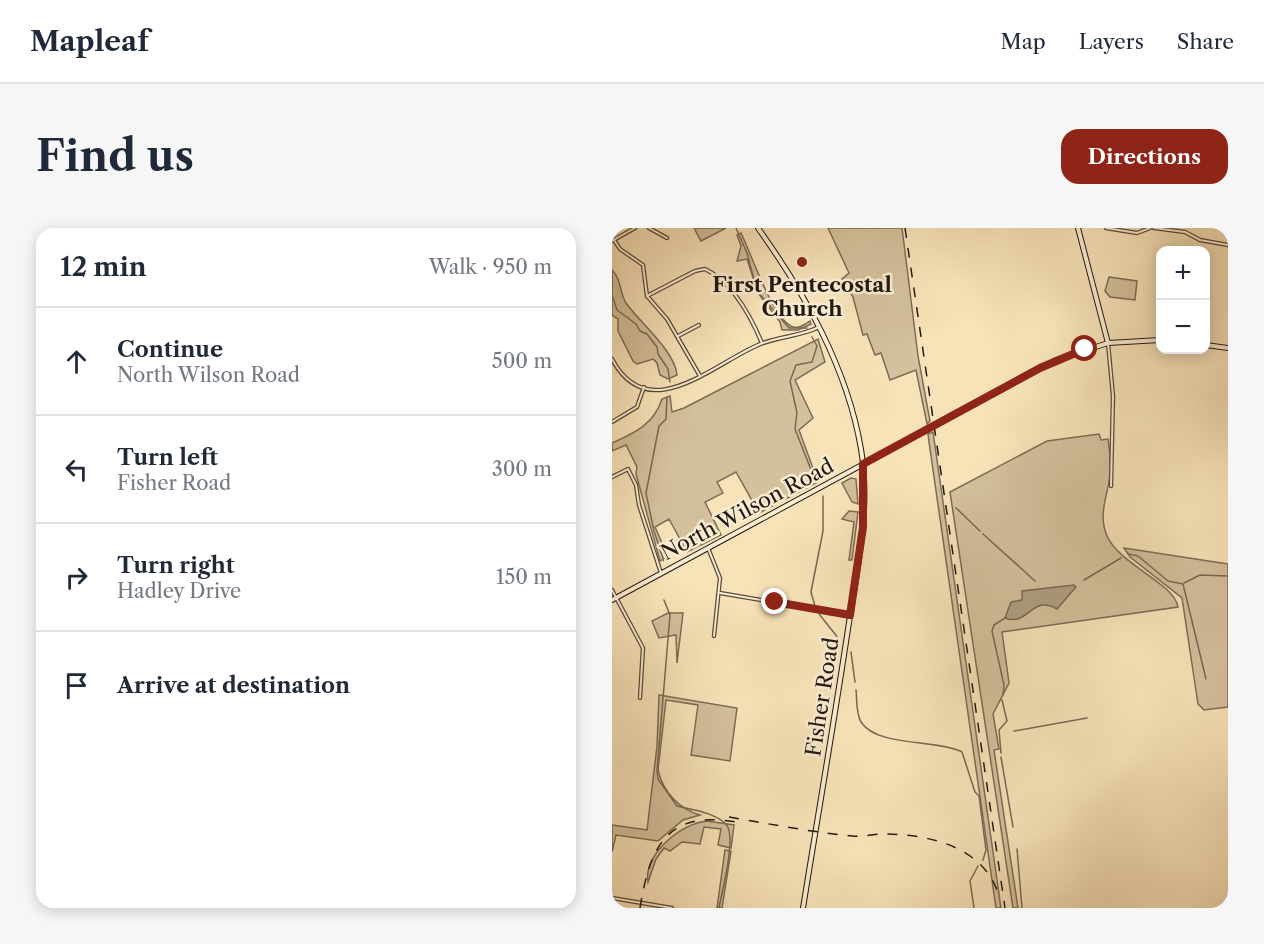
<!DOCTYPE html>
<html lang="en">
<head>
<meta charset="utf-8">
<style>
  :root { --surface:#fff; --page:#f6f6f7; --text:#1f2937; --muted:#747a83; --line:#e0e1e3; --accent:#8f2418 }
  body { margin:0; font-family:"Libre Caslon Text",serif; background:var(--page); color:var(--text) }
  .controls { position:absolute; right:18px; top:18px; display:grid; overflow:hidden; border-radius:12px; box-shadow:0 3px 15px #0003 }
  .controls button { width:54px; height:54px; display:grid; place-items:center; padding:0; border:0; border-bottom:2px solid var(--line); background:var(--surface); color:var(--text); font:30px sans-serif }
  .stop { position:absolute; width:18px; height:18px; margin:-14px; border:4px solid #8f2418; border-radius:50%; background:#fff }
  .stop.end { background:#8f2418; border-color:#fff; box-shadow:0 2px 6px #0008 }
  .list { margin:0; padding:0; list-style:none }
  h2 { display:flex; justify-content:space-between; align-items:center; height:78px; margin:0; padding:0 24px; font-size:26px }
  h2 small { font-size:20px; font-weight:400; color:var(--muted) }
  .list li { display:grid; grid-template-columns:39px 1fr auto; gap:18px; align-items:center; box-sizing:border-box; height:108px; padding:0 24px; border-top:2px solid var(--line) }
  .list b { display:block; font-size:22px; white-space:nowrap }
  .list p { margin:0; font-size:20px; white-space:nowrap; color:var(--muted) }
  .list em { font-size:20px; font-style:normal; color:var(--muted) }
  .icon { flex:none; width:33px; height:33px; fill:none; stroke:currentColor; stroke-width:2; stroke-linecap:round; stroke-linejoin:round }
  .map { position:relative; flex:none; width:616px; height:680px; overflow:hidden; border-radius:18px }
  header { display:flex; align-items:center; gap:36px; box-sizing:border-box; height:84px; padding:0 30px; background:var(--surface); border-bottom:2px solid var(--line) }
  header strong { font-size:28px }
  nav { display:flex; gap:33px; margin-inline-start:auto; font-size:21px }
  .intro { display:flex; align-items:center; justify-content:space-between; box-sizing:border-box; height:144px; padding:0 36px }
  h1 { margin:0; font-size:42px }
  .button { padding:15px 27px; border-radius:18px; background:var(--accent); color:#fff; font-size:21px; font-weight:700 }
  main { display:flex; gap:36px; padding:0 36px }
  aside { flex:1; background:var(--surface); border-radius:18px; box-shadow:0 3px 15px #0003 }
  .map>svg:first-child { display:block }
  .green { fill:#d4c09c; stroke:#7b6c56; stroke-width:1.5 }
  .water { fill:#af9e80; stroke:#776853; stroke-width:1.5 }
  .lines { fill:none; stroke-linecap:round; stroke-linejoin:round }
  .stream { stroke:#776853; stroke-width:1.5 }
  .street-casing { stroke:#584a3a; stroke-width:4.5 }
  .secondary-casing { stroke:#221710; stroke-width:6 }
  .street { stroke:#faedd2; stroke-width:2 }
  .secondary { stroke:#faedd2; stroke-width:4 }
  .rail { stroke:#221710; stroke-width:1.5; stroke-dasharray:10 10; stroke-linecap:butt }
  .route { stroke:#8f2418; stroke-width:8 }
  .poi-dot { fill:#8f2418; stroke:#faedd2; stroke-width:2 }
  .labels { text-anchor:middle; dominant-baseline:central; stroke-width:5; stroke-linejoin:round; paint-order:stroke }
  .poi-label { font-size:21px; font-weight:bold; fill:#221710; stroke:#faedd2 }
  .street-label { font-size:21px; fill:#221710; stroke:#faedd2 }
</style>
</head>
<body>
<header>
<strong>Mapleaf</strong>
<nav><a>Map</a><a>Layers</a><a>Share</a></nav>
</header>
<div class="intro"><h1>Find us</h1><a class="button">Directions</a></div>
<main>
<aside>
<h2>12 min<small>Walk · 950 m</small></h2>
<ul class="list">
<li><svg class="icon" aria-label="ahead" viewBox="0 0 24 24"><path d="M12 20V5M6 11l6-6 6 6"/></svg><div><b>Continue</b><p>North Wilson Road</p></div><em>500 m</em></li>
<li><svg class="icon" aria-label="left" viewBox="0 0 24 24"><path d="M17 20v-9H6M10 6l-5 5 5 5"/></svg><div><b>Turn left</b><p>Fisher Road</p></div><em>300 m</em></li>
<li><svg class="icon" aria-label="right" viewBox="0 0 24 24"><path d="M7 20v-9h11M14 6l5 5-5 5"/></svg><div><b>Turn right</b><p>Hadley Drive</p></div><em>150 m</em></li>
<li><svg class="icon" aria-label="arrive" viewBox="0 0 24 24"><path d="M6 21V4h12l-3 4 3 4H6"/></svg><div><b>Arrive at destination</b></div></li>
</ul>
</aside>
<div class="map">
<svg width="616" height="680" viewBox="0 0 616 680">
  <rect width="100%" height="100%" fill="#f8e3b9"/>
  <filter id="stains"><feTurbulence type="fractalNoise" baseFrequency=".00333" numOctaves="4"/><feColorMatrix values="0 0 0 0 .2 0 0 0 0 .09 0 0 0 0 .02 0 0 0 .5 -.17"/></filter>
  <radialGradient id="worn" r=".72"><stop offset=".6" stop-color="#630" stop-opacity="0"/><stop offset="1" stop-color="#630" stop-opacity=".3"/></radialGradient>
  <g class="green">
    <polygon points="82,0 114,0 89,13"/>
    <polygon points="216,0 290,0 306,128 318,193 315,196 304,142 278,152 269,125 263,127 255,106 251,107 241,69 230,51 237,45"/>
    <path d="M129 5C139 25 161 92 181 99 187 101 193 96 198 93L199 96 186 102H170L168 94 146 65 135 31 125 33 129 18 125 7Z"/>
    <path d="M0 42C10 52 7 64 14 75 28 95 63 123 65 147L56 151 48 147 45 135 41 131 25 136 21 133 6 103V91L0 87Z"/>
    <polygon points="497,49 525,53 523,72 498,69 493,63"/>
    <path d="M206 111 213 134 183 152 201 190 187 202 206 254 147 285 124 244 105 254 111 265 93 274 109 307 75 324 57 291 43 299 56 329 48 333 24 246 25 239 14 217 0 223V215C23 205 42 196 50 171L58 168 60 184 72 180Z"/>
    <polygon points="321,204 389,680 384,680 317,214 316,206"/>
    <path d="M487 206 489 212 496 211C498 223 499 236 498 248 495 269 486 287 495 308 508 337 562 355 566 379L390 404 397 455 381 486 387 521 382 522 406 680H401L338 264 435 213Z"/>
    <polygon points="239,250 244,251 246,276 240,274 230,255"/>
    <polygon points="237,283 246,284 240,332 237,332 242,294 230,291"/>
    <polygon points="512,320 616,336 616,479 592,482 586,476 570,370 518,329"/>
    <polygon points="56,385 71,385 65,435 64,407 47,410 40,393"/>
    <path d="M47 467 125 480 118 533 79 527 86 477 54 472 46 542C51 564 67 581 88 587L71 592 46 613 4 607 0 624V597L35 602 45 518Z"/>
    <path d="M95 593 122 597 119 620 106 617 109 601 92 599 88 616 70 614 58 623 52 620 44 631 36 654C31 626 70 595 95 593Z"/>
    <polygon points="113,622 119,623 110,680 105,680"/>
  </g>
  <path class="water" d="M462 357 464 359 445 381C419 366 417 399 393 390L399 374 410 372V363Z"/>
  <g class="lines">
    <g class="stream">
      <polyline points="124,0 135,25 145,63 177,100 195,100"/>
      <polyline points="0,45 0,59"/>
      <polyline points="0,67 5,82 24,96 28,103 35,106 45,119 46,126 56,141 58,154"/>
      <polyline points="200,109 205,118 200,134 184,137 178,153 185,185 183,201 203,252"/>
      <polyline points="344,280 368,303"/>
      <polyline points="371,306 423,353"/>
      <polyline points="517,326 526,328 556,353 571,356 594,451"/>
      <polyline points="52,333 42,303 34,265 47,198 54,191 55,169"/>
      <polyline points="472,352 509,330"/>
      <polyline points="572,355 588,347 616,348"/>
      <path d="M52 372 58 387 45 542 46 551 65 578C81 582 101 584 114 596 125 608 110 663 107 680"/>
      <polyline points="203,378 199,364 211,303 211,268"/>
      <polyline points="207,386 227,411"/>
      <polyline points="239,424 243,454"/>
      <path d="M244 462C245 471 244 486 249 494 265 519 323 511 350 524L363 564 367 568 374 622 371 632"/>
      <polyline points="391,467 392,457 380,403 382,397 393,390"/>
      <polyline points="402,503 475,490"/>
      <polyline points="389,525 387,502 395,493 390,472"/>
      <polyline points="389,529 401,599"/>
      <polyline points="405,621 410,680"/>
      <polyline points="362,680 358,653 366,638"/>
    </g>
    <g class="street-casing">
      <g id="street">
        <polyline points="37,0 55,10"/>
        <polyline points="494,0 525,5 538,0"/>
        <polyline points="542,0 573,4 588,12 616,17"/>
        <polyline points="2,12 8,21 31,37 35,68 55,91 88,148"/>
        <polyline points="0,13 23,0"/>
        <path d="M35 68 83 43 93 41C121 54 139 89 150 115"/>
        <polyline points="66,108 87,97"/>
        <polyline points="496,115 501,168 499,258"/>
        <path d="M0 131C36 199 100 137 146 117 166 108 187 109 207 99"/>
        <polyline points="0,194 25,179 32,159"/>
        <polyline points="0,249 16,241 24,257 27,277 49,345"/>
        <polyline points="96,320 108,350 102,408"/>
        <polyline points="0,362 31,420 28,470"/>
        <polyline points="108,365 238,387"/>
        <polyline points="0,670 60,680"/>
      </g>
    </g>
    <g class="secondary-casing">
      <g id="secondary">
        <path d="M146 0C193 66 235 139 249 221 259 281 245 342 236 401 222 494 206 587 191 680"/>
        <polyline points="466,0 496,115"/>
        <polyline points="594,117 616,120"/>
        <polyline points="0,372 444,132 496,115 548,112"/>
      </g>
    </g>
    <use href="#street" class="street"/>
    <use href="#secondary" class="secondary"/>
    <g class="rail">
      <polyline points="293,0 393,680"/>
      <path d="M117 589C158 596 199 604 240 608 251 609 262 606 272 606 317 606 371 619 386 665"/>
      <path d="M28 680C38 618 55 582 124 594"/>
    </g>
  </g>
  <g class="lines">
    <polyline class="route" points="163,374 238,387 251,299 251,236 428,140 473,121"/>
  </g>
  <circle class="poi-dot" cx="190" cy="34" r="6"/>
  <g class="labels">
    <g class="poi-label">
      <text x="190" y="56">First Pentecostal<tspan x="190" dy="24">Church</tspan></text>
    </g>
    <g class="street-label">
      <text transform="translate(135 281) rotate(-28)">North Wilson Road</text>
      <text transform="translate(210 469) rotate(-81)">Fisher Road</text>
    </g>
  </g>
  <rect width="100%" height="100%" filter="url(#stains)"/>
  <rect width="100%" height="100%" fill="url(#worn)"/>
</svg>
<div class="controls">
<button>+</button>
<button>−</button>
</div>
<div class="stop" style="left:473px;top:121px"></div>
<div class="stop end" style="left:163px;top:374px"></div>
</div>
</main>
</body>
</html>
